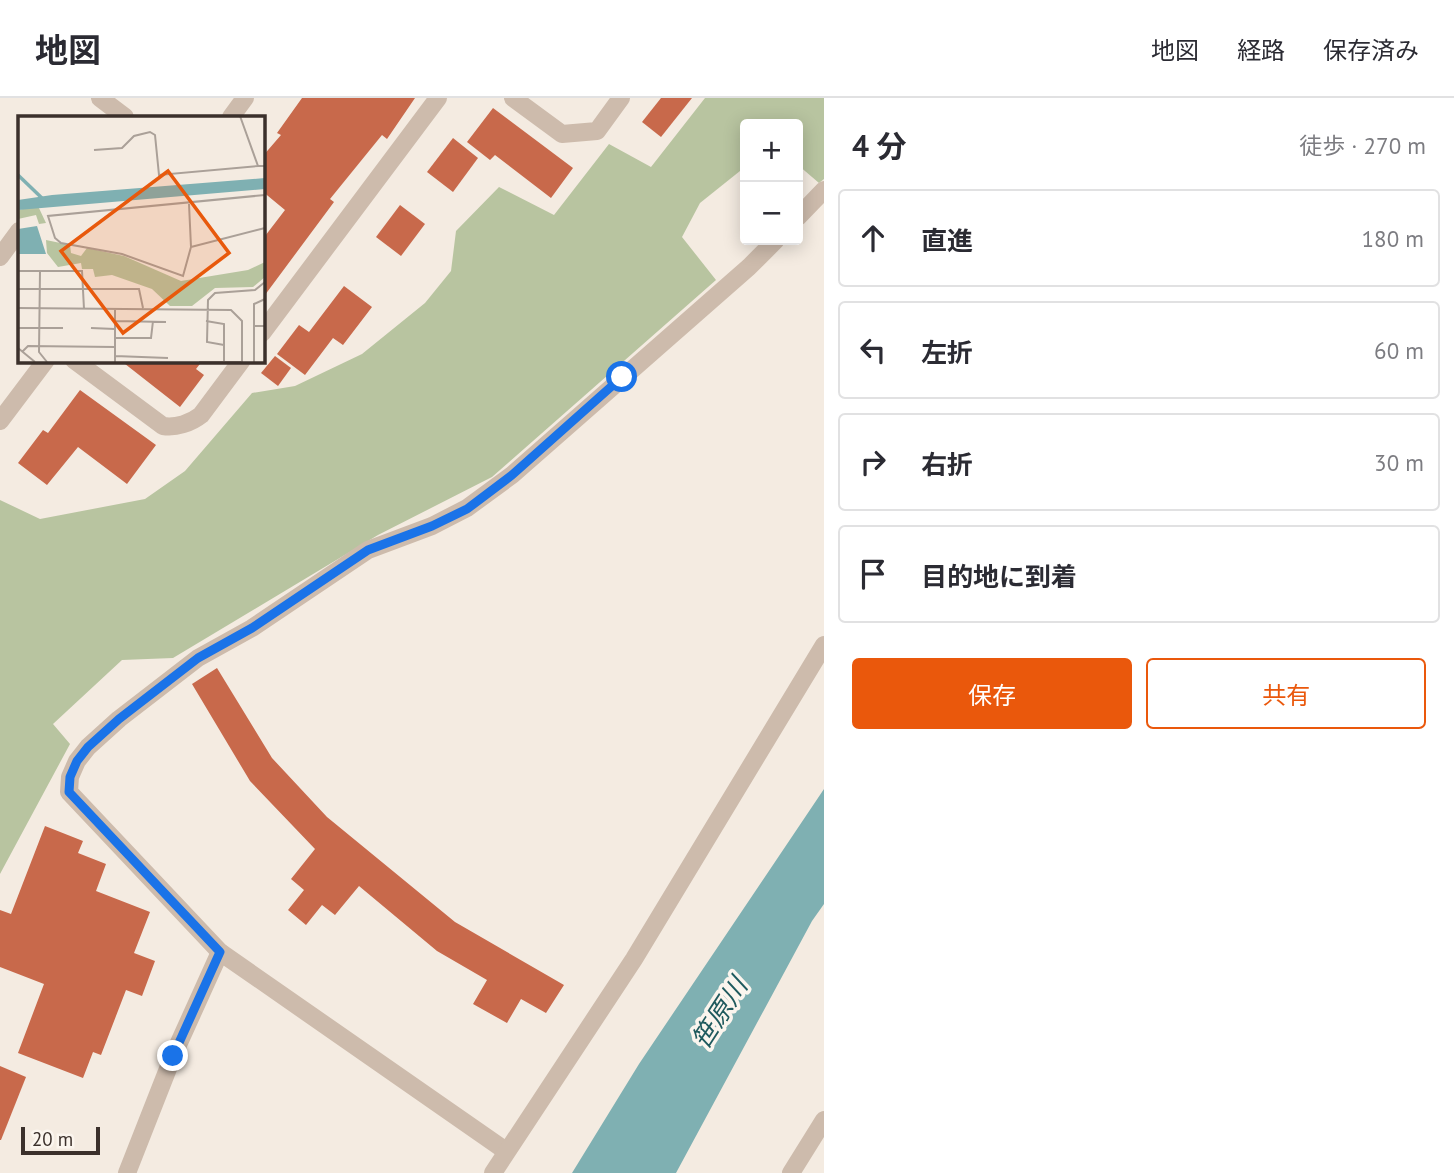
<!DOCTYPE html>
<html lang="ja">
<head>
<meta charset="utf-8">
<style>
  :root { --surface:#fff; --page:#f7f7f7; --text:#2b2b33; --muted:#7c7c81; --line:#e1e1e2; --accent:#ea580c }
  body { margin:0; font-family:"PT Sans","Noto Sans JP",sans-serif; background:var(--page); color:var(--text) }
  .controls { position:absolute; right:21px; top:21px; display:grid; overflow:hidden; border-radius:7px; box-shadow:0 4px 18px #0003 }
  .controls button { width:63px; height:63px; display:grid; place-items:center; padding:0; border:0; border-bottom:2px solid var(--line); background:var(--surface); color:var(--text); font:35px sans-serif }
  .scale { position:absolute; left:21px; bottom:18px; width:79px; box-sizing:border-box; padding-left:7px; border:4px solid #3b302b; border-top:0; font-size:19px; line-height:24px; white-space:nowrap; color:#3b302b; -webkit-text-stroke:5px #fbf5ee; paint-order:stroke }
  .stop { position:absolute; width:21px; height:21px; margin:-16px; border:5px solid #1a73e8; border-radius:50%; background:#fff }
  .stop.end { background:#1a73e8; border-color:#fff; box-shadow:0 2px 7px #0008 }
  .list { margin:0; padding:0; list-style:none }
  h2 { display:flex; justify-content:space-between; align-items:center; height:91px; margin:0; padding:0 28px; font-size:30px }
  h2 small { font-size:23px; font-weight:400; color:var(--muted) }
  .list li { display:grid; grid-template-columns:46px 1fr auto; gap:21px; align-items:center; box-sizing:border-box; height:98px; margin:0 14px 14px; padding:0 14px; border:2px solid var(--line); border-radius:7px }
  .list b { display:block; font-size:26px; white-space:nowrap }
  .list em { font-size:23px; font-style:normal; color:var(--muted) }
  .actions { display:flex; gap:14px; padding:21px 28px }
  .actions a { flex:1; padding:16px 0; border:2px solid var(--accent); border-radius:7px; text-align:center; font-size:24px; color:var(--accent) }
  .actions .main { background:var(--accent); color:#fff }
  .icon { flex:none; width:38px; height:38px; fill:none; stroke:currentColor; stroke-width:2; stroke-linecap:round; stroke-linejoin:round }
  .map { position:relative; flex:none; width:824px; height:1075px; overflow:hidden }
  header { display:flex; align-items:center; gap:42px; box-sizing:border-box; height:98px; padding:0 35px; background:var(--surface); border-bottom:2px solid var(--line) }
  header strong { font-size:33px }
  nav { display:flex; gap:38px; margin-inline-start:auto; font-size:24px }
  main { display:flex }
  aside { flex:1; background:var(--surface) }
  .map>svg:first-child { display:block }
  .green { fill:#b8c4a0 }
  .water { fill:#7fb0b2 }
  .building { fill:#c8694b }
  .lines { fill:none; stroke-linecap:round; stroke-linejoin:round }
  .minor { stroke:#cdbbac; stroke-width:18 }
  .tertiary { stroke:#cdbbac; stroke-width:18 }
  .route { stroke:#1a73e8; stroke-width:9 }
  .labels { text-anchor:middle; dominant-baseline:central; stroke-width:7; stroke-linejoin:round; paint-order:stroke }
  .water-label { font-size:26px; font-style:italic; fill:#1f5a5e; stroke:#fbf5ee }
  .inset-river { fill:none; stroke:#7fb0b2; stroke-width:3.5 }
  .inset-road { fill:none; stroke:#aaa098; stroke-width:2 }
  .view { fill:#e8590c; fill-opacity:0.15; stroke:#e8590c; stroke-width:3.5 }
  .inset-edge { fill:none; stroke:#3b302b; stroke-width:3.5 }
</style>
</head>
<body>
<header>
<strong>地図</strong>
<nav><a>地図</a><a>経路</a><a>保存済み</a></nav>
</header>
<main>
<div class="map">
<svg width="824" height="1075" viewBox="0 0 824 1075">
  <rect width="100%" height="100%" fill="#f4ebe1"/>
  <polygon class="green" points="705,0 824,0 824,81 819,85 798,67 798,26 745,26 745,69 700,105 682,139 716,182 492,379 378,437 173,560 122,562 53,626 70,646 0,776 0,402 40,421 145,401 185,373 252,295 295,288 362,256 425,205 451,173 456,133 499,89 554,117 609,46 651,69"/>
  <polygon class="water" points="824,691 824,806 812,823 676,1075 572,1075 639,966"/>
  <g class="building">
    <polygon points="302,0 415,0 387,41 382,37 330,101 334,104 262,201 262,142 285,112 262,93 262,59 281,37 277,35"/>
    <polygon points="661,0 692,0 661,39 642,24"/>
    <polygon points="493,10 573,70 551,100 495,57 490,62 467,44"/>
    <polygon points="453,40 478,60 453,94 427,74"/>
    <polygon points="400,107 425,126 401,158 376,139"/>
    <polygon points="344,188 372,209 343,247 333,240 305,277 277,256 299,227 309,234"/>
    <polygon points="275,258 291,270 278,288 261,275"/>
    <polygon points="120,262 203,262 196,271 204,277 180,309"/>
    <polygon points="80,292 156,347 127,386 78,349 47,387 18,365 43,332 48,335"/>
    <polygon points="217,570 272,660 327,719 455,824 564,887 546,915 521,901 507,925 473,906 487,882 437,853 359,788 335,817 322,807 306,827 288,812 304,792 291,781 315,751 250,683 192,586"/>
    <polygon points="45,728 83,743 78,755 106,766 96,793 150,814 134,855 155,863 142,898 126,892 101,957 93,954 83,980 18,955 44,886 0,869 0,812 11,816"/>
    <polygon points="0,968 26,979 1,1042 0,1042"/>
  </g>
  <g class="lines">
    <g class="minor">
      <polyline points="100,0 125,19"/>
      <polyline points="513,0 562,36 597,33 621,0"/>
      <polyline points="798,119 824,92"/>
      <polyline points="0,159 19,133"/>
      <polyline points="262,235 438,0"/>
      <path d="M74 262 163 328C176 330 191 325 201 317L242 262"/>
      <polyline points="506,1053 220,854 69,694 70,679 77,663 88,649 119,621 198,560 252,530 368,452 432,428 467,410 512,377 749,169 776,142"/>
      <polyline points="127,1075 173,958 220,854"/>
      <polyline points="493,1075 634,861 824,547"/>
      <polyline points="791,1075 824,1022"/>
    </g>
    <g class="tertiary">
      <polyline points="231,19 245,0"/>
      <polyline points="0,323 46,262"/>
    </g>
  </g>
  <g class="lines">
    <polyline class="route" points="173,958 220,854 69,694 70,679 77,663 88,649 119,621 198,560 252,530 368,452 432,428 467,411 512,377 622,279"/>
  </g>
  <g class="labels">
    <g class="water-label">
      <text transform="translate(719 915) rotate(-57)">笹原川</text>
    </g>
  </g>
  <g transform="translate(18 18)">
    <rect width="247" height="247" fill="#f4ebe1"/>
    <path d="M20 90 28 107 21 108 18 99 0 103V94ZM28 124 52 129 53 137 63 140 69 132 106 140 163 165 230 154 247 146V161L235 171 197 172 174 190H152L134 173 94 159 77 161 75 153H64L63 147 40 151 29 137Z" fill="#b8c4a0"/>
    <path d="M247 62V73L0 94V84L34 79ZM19 110 28 138H0V113Z" fill="#7fb0b2"/>
    <path class="inset-river" d="M0 59 27 85"/>
    <path class="inset-road" d="M147 0H195M222 0 240 50H247M76 34 104 32 116 20 132 16 137 19 141 59 240 50M171 88 173 131 165 160 104 138 43 127 37 122 30 100 247 79M173 131 247 112M0 155H64L66 193M22 155 21 236 29 246M0 173H121L125 192M0 192 213 194 224 205V246M97 205 148 206M188 205 206 208V246M236 210V188L247 183M0 212H45M73 212 97 213M97 222H133L135 205M206 229 189 226 190 184 197 177 237 174 247 166M0 232 17 246M4 236 10 230 97 231M97 240 150 242M97 246V193M181 246H224M236 246V210H247"/>
    <path class="view" d="M150 55 211 137 105 217 43 135Z"/>
    <rect width="247" height="247" class="inset-edge"/>
  </g>
</svg>
<div class="controls">
<button>+</button>
<button>−</button>
</div>
<div class="scale">20 m</div>
<div class="stop" style="left:622px;top:279px"></div>
<div class="stop end" style="left:173px;top:958px"></div>
</div>
<aside>
<h2>4 分<small>徒歩 · 270 m</small></h2>
<ul class="list">
<li><svg class="icon" aria-label="ahead" viewBox="0 0 24 24"><path d="M12 20V5M6 11l6-6 6 6"/></svg><div><b>直進</b></div><em>180 m</em></li>
<li><svg class="icon" aria-label="left" viewBox="0 0 24 24"><path d="M17 20v-9H6M10 6l-5 5 5 5"/></svg><div><b>左折</b></div><em>60 m</em></li>
<li><svg class="icon" aria-label="right" viewBox="0 0 24 24"><path d="M7 20v-9h11M14 6l5 5-5 5"/></svg><div><b>右折</b></div><em>30 m</em></li>
<li><svg class="icon" aria-label="arrive" viewBox="0 0 24 24"><path d="M6 21V4h12l-3 4 3 4H6"/></svg><div><b>目的地に到着</b></div></li>
</ul>
<div class="actions"><a class="main">保存</a><a>共有</a></div>
</aside>
</main>
</body>
</html>
